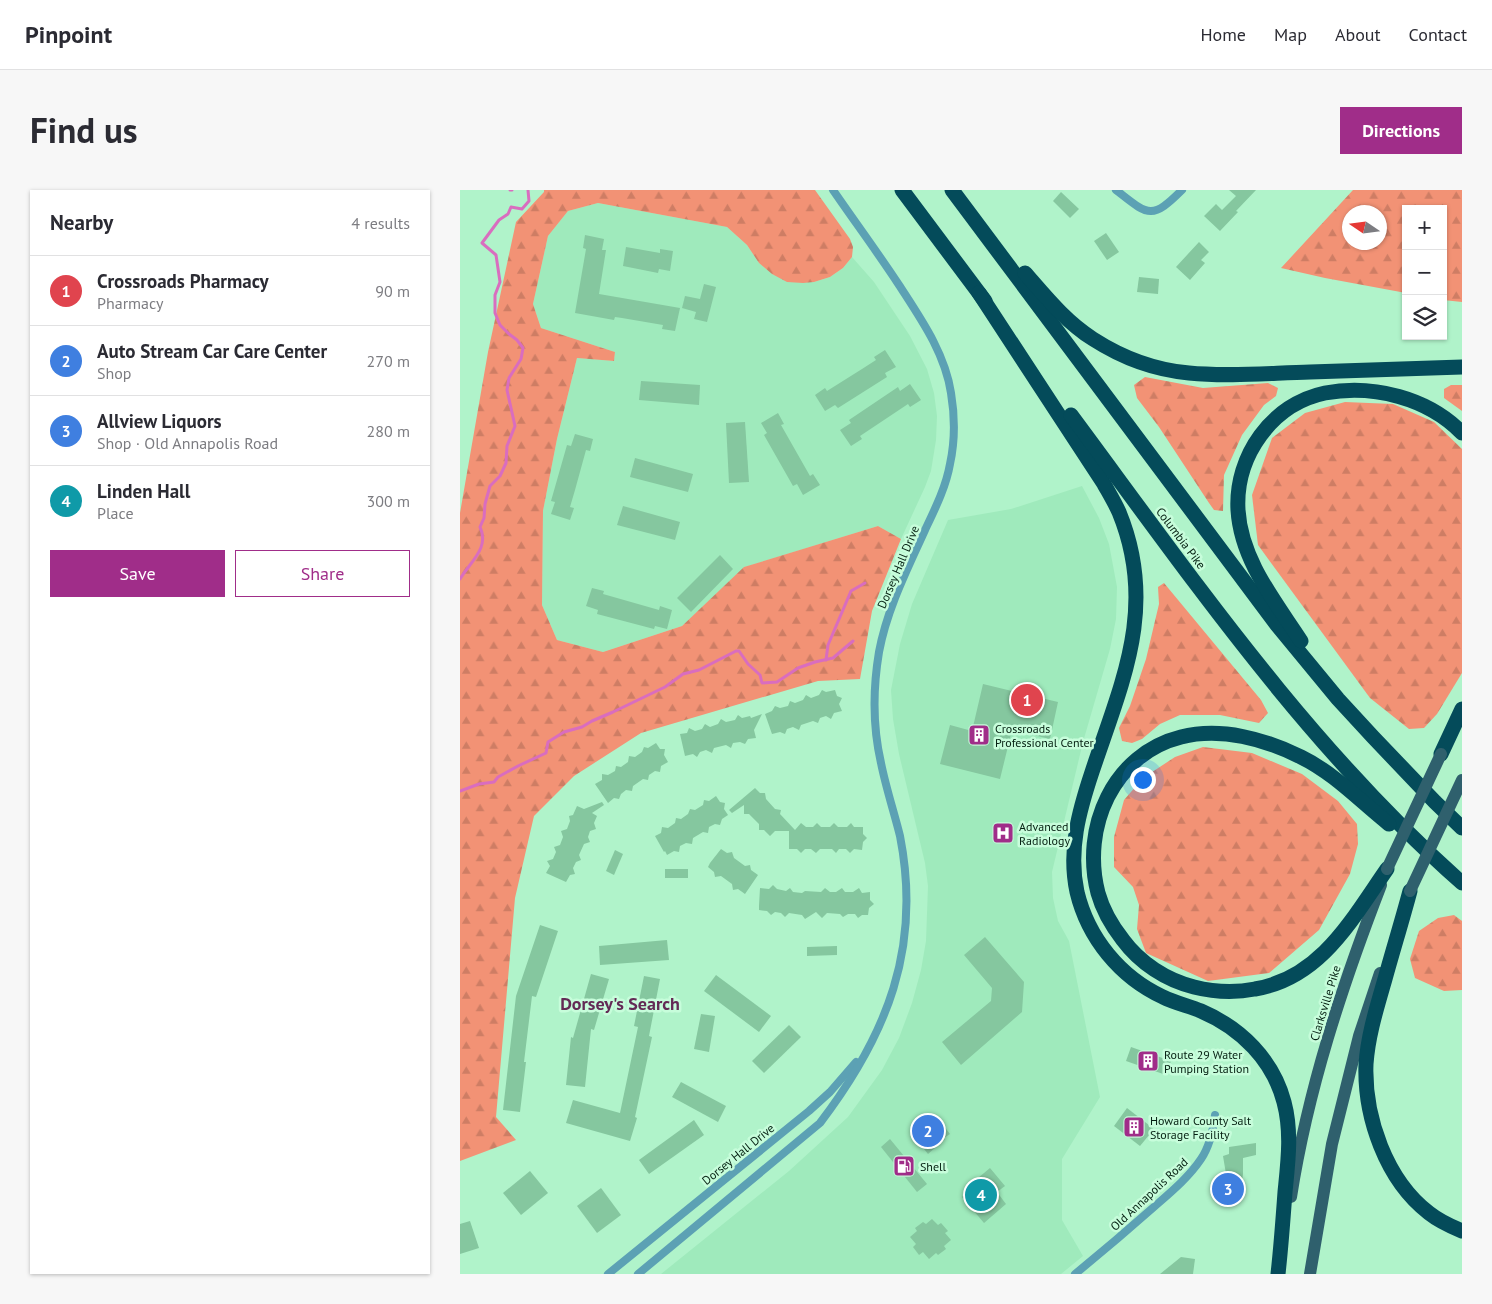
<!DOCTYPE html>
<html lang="en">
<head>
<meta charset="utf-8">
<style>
  :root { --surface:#fff; --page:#f7f7f7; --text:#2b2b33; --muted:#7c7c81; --line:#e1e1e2; --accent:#a02d89 }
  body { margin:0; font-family:"PT Sans",sans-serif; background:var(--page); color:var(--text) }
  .controls { position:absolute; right:15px; top:15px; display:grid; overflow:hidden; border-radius:0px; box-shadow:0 1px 4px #0004 }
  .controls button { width:45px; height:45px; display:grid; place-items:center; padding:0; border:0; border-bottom:1px solid var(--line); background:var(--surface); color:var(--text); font:25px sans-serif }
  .compass { position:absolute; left:882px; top:15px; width:45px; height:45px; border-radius:50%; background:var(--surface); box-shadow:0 1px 4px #0004; rotate:283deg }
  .you { position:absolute; left:682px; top:589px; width:18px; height:18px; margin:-12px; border:4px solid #fff; border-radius:50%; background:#1a73e8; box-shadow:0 0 0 8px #1a73e833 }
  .badge { display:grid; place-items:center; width:32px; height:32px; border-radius:50%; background:var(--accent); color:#fff; font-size:16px; font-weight:700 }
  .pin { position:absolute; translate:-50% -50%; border:2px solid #fff; box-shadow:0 1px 5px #0006 }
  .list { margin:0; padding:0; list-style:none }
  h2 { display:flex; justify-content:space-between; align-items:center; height:65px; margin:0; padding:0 20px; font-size:21px }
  h2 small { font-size:16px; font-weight:400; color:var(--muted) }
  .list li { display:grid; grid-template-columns:32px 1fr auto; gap:15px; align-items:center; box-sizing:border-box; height:70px; padding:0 20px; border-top:1px solid var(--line) }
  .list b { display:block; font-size:19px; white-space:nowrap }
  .list p { margin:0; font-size:16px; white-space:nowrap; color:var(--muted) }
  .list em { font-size:16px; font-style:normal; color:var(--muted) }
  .actions { display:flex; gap:10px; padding:15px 20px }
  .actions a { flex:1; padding:11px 0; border:1px solid var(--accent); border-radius:0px; text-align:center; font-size:18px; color:var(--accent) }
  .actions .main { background:var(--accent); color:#fff }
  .icon { flex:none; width:28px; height:28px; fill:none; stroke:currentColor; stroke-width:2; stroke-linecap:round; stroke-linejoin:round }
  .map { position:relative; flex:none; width:1002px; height:1084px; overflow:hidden; border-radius:0px }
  header { display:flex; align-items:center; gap:30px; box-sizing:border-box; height:70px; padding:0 25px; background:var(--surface); border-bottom:1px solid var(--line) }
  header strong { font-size:24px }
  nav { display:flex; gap:28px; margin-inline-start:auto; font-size:18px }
  .intro { display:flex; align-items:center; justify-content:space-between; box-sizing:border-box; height:120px; padding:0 30px }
  h1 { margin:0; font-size:35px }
  .button { padding:12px 22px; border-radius:0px; background:var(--accent); color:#fff; font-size:18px; font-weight:700 }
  main { display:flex; gap:30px; padding:0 30px }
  aside { flex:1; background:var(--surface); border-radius:0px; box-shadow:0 1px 4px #0004 }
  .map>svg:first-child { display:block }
  .built { fill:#9feabc }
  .forest { fill:url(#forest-firs); fill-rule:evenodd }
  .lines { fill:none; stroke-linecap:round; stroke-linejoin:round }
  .stream { stroke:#d96dbf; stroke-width:3 }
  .building { fill:#85c79f }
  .minor { stroke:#5ca1b4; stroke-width:8 }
  .primary { stroke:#2f606d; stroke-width:12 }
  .motorway { stroke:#044b5a; stroke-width:15 }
  .primary-bridge { stroke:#2f606d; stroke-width:12 }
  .labels { text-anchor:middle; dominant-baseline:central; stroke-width:5; stroke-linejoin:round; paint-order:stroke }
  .street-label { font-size:12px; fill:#041f11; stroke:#c7fddb }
  .poi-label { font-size:12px; fill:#041f11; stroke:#c7fddb; text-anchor:start }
  .district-label { font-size:18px; font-weight:bold; fill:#632a55; stroke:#c7fddb }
</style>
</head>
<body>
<header>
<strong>Pinpoint</strong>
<nav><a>Home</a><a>Map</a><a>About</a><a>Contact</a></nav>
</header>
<div class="intro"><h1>Find us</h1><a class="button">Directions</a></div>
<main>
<aside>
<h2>Nearby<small>4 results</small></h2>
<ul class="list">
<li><span class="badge" style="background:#e0444e">1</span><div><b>Crossroads Pharmacy</b><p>Pharmacy</p></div><em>90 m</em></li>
<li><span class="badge" style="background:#3f7fe0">2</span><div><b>Auto Stream Car Care Center</b><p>Shop</p></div><em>270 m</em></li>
<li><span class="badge" style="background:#3f7fe0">3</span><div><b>Allview Liquors</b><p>Shop · Old Annapolis Road</p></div><em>280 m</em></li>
<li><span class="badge" style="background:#0f9aa8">4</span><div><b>Linden Hall</b><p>Place</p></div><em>300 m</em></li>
</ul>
<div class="actions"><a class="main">Save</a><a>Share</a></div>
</aside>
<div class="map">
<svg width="1002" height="1084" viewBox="0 0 1002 1084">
  <defs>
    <pattern id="forest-firs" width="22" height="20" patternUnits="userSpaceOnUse" patternTransform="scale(1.25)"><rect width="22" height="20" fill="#f29275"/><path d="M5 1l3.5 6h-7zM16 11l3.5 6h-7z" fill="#ce7d64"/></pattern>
  </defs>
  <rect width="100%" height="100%" fill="#b0f3ca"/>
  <g class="built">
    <polygon points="138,13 267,37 287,55 299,73 312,84 354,92 370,87 383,78 392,67 414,92 450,146 467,179 474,203 477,226 476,250 471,281 465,297 441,349 418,336 285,377 222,436 143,462 97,450 82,415 83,321 97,249 117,168 154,171 155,162 81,138 73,114 88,46 108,21"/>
    <polygon points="622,296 639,328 649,354 657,397 656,429 650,459 623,552 592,682 593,708 598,731 609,751 640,907 602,969 602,1030 623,1066 601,1084 201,1084 329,981 388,927 422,880 439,848 452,813 461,780 466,751 468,696 465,673 439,564 433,529 431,500 440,454 452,414 488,330 551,319"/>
  </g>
  <g class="forest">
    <polygon points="84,0 355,0 390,49 393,57 392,67 383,78 370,87 354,92 343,93 327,92 312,84 299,73 287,55 267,37 138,13 108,21 88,46 73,114 81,138 155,162 154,171 117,168 97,249 83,321 82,415 97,450 143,462 222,436 284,377 418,336 441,349 412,421 400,489 358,491 181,543 114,586 74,626 55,708 36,927 56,950 0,971 0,323 28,162 56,32 84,2"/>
    <path d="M893 0H1002V112L983 110V19H946V103L865 88 821 78ZM889 22H919V52H889Z"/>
    <polygon points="685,187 743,198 808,193 818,198 816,206 804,215 782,245 764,285 763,321 754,320 749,313 699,237 677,208 674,195"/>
    <polygon points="991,195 1002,195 1002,221 984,208 984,199"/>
    <polygon points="885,212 933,214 974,232 1002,259 1002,483 977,524 964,538 949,539 910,508 798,355 792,305 812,248 845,223"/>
    <polygon points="704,393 801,510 808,523 799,533 760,525 720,525 700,534 682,549 672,553 662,551 659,538 670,516 686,469 699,414 698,397"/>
    <polygon points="743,557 792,563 842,584 878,611 897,634 898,654 890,684 859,740 809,783 748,791 686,763 677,739 679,715 673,697 654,677 654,647 664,610 683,588 715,567"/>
    <polygon points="994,725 1002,731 1002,800 984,801 955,788 950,769 959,741 978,728"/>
  </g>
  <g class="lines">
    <g class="stream">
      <polyline points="50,0 52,0"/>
      <path d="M0 389C10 372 30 358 20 337L24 328 25 314 30 296 40 286 46 273 47 256 55 236 47 200 49 188 61 169 63 158 57 150 49 144 40 135 35 123V105L40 92 36 65 22 53 39 30 48 24 51 17 62 19 69 11 68 0"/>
      <polyline points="366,470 368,455 391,401 405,393"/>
      <polyline points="0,601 19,594 34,592 38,587 58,576 86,563 88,552 104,542 122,537 132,531 153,522 205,497 223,484 239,480 276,461 279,461 288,474 300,485 302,493 317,492 338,478 355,472 373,468 393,451"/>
    </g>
  </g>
  <g class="building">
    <polygon points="769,0 796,0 776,21 778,22 760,41 744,26 756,14 762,20 776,6"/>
    <polygon points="601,2 619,19 610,28 593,11"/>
    <polygon points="646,43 659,62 647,70 634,51"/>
    <polygon points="125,45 144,49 142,60 146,60 139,104 220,118 215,141 202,139 203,135 162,128 155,127 154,130 115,123 126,59 123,58"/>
    <polygon points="739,52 749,62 741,70 745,73 730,90 716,77"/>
    <polygon points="166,57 200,63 200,59 213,61 210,81 199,79 198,83 163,76"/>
    <polygon points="679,87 699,89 698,104 677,102"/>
    <polygon points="244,94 256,97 247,132 234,129 236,122 222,118 225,106 240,109"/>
    <polygon points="425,160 436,177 425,183 427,187 378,218 375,215 365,221 355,205 365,198 367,201 402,179 416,170 414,167"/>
    <polygon points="181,191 240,195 239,215 179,210"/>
    <polygon points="450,194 461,210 450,217 448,214 400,246 402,249 391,256 380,240 391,233 389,230 438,197 440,201"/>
    <polygon points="318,223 324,234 321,235 350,286 353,284 360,295 343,305 337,294 333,296 304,245 307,243 301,233"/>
    <polygon points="285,232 289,292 269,293 266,233"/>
    <polygon points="115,244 133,249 130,261 126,260 115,300 110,317 114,318 110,330 91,324 95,312 91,311 107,255 111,256"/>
    <polygon points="175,268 233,284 228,302 170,287"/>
    <polygon points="163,316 220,332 215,350 157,335"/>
    <polygon points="260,365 273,379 231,422 217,408"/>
    <polygon points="132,398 144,401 143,404 199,420 200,416 212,420 207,439 195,436 194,439 137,424 138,420 126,416"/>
    <polygon points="523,494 598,512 590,549 552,540 540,589 480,574 490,535 512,541"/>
    <polygon points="362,500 366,502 375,500 377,506 382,508 379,514 382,521 374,523 371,529 366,526 360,528 358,533 353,531 341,535 339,540 333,537 327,539 325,544 320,542 312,544 305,524 312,521 315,516 320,518 328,516 330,511 335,513 343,510 346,505 351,508 359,505"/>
    <polygon points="302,524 294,540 296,548 288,549 285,554 280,552 273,553 271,558 266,555 254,558 252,563 246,560 240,562 237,567 233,564 225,566 220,544 227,543 229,538 235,541 242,539 245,534 250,537 258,534 261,529 266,532 275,530 278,525 282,528 290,526 291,528"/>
    <polygon points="196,553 200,559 205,559 204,565 208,572 201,576 200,582 195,581 189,585 188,590 183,589 173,596 172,601 166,600 161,604 159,609 154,608 148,613 135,594 142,590 142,584 148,585 155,581 156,576 161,577 168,572 169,566 175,567 182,562 184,557 188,558"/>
    <polygon points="295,598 300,603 305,603 306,609 315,619 321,620 320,624 335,640 341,633 346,637 353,637 357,633 361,637 370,637 374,633 378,637 387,637 391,633 394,637 403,637 403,644 407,648 403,652 402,660 394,659 390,663 386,659 379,659 376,663 372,659 360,659 356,663 351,659 345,659 341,663 337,659 329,659 329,641 315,641 310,646 304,640 299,640 299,634 289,624 284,624 284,615 272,623 269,620"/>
    <polygon points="256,606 260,612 265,613 264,619 268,625 262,629 260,635 255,634 249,637 248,643 243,642 233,648 232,654 226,653 220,656 219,662 214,661 207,665 205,661 204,662 195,646 201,643 202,637 208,638 215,633 216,628 221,629 228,624 230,619 235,620 243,615 244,610 249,611"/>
    <polygon points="142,612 144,615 132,623 137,626 134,633 136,639 130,641 128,647 130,652 124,654 119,665 121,670 116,672 113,678 115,684 110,685 106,692 86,683 90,676 87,671 93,669 96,662 94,657 100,655 103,647 101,641 107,639 110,631 109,626 113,625 117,616 124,619"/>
    <polygon points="261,659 267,663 272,662 274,668 285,676 290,675 291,680 298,685 285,704 278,699 273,700 272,694 261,686 255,687 254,682 248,677 250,673"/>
    <polygon points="155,660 163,664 154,685 146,681"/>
    <rect x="205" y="679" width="23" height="9"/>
    <polygon points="313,695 317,699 326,701 330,698 333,702 342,703 345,701 361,702 365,698 370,702 376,702 382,698 385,702 393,702 399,698 402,703 410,702 410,710 414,714 409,718 408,725 402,725 398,728 395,724 388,724 383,727 380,724 367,723 362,728 356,722 345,729 342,725 329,723 325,727 321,723 315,722 311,725 307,721 299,720 299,716 300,698 309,699"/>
    <polygon points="80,735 98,741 76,807 72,806 64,872 66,872 60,922 43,920 56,806"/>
    <polygon points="525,747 564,792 562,822 501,875 482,852 531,811 532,798 504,765"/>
    <polygon points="207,750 209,770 140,775 139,756"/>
    <polygon points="377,756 377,765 347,766 347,757"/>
    <polygon points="131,784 149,789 134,840 131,839 125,897 106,895 111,847 113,848"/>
    <polygon points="256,785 311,826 299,842 244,801"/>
    <polygon points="184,786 200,789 189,846 192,847 175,927 177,928 170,951 106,933 113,910 160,923 178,837 174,836"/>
    <polygon points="241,824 255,826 249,862 234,859"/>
    <polygon points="329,835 341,847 304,883 292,871"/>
    <polygon points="671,857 711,871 706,885 666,871"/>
    <polygon points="221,892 266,916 258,932 212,907"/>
    <polygon points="667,918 694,939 680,956 654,936"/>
    <polygon points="477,927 490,944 484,948 485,949 468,964 460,954 462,952 455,943 470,930 472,932"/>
    <polygon points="234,930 244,945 189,984 179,970"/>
    <polygon points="430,949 467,994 457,1002 421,957"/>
    <polygon points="796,953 796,965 783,968 783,984 779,1013 754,1008 756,989 767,990 763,966 769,964 769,957"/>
    <polygon points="530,978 545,996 537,1002 546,1014 524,1033 502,1007 508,1001 506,998"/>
    <polygon points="70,981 88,1003 61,1025 43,1003"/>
    <polygon points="141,998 161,1025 137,1043 117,1016"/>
    <polygon points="472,1029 478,1035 481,1033 488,1041 485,1043 491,1050 484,1056 486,1059 478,1065 476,1063 469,1069 463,1062 459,1065 453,1057 456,1054 450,1047 457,1041 455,1038 463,1032 466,1034"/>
    <polygon points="10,1031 19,1058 0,1064 0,1034"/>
    <polygon points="721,1067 735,1069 733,1084 700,1084"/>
  </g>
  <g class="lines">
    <g class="minor">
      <path d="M656 0C688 25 691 31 722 0"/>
      <polyline points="148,1084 349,921 370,902 396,872"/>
      <path d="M178 1084 360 933C427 845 462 758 440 646 434 622 426 598 421 573 413 538 413 498 419 462 427 419 447 380 465 340 475 319 486 297 490 274 495 251 495 227 491 203 485 163 461 129 439 95 418 63 395 32 373 0"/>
      <path d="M615 1084C642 1062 669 1039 695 1016 711 1002 729 987 741 969 750 956 753 941 755 925"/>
    </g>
    <g class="primary">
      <path d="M831 1007C848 899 882 796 921 695"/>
      <polyline points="850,1084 872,954 899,846 920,783"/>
    </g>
    <g class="motorway">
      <polyline points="442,0 525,111"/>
      <polyline points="492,0 817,435 878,509 913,547 975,612 1002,638"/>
      <path d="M565 83C586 107 606 132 633 149 661 167 695 180 729 183 768 187 810 183 850 182 901 180 951 179 1002 177"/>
      <path d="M519 103 644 294C649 303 655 313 659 322 698 417 662 492 632 582 619 621 608 660 617 702 628 748 660 787 703 807 715 813 729 816 741 821 781 838 813 870 824 912 832 942 828 972 825 1002 823 1030 821 1057 818 1084"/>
      <path d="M611 225C732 388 849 558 1002 693"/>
      <path d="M841 451C815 411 781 370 778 320 775 266 812 214 865 203 913 194 968 208 1002 243"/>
      <polyline points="981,564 1002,519"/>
      <path d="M927 679C892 729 861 788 795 799 775 803 754 802 734 797 706 790 680 773 663 750 652 736 643 721 638 703 621 638 653 564 721 547 761 537 805 549 841 567 874 583 900 611 929 634"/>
      <path d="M950 701C942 731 933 760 925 789 917 817 908 845 906 874 904 927 926 990 969 1023 979 1031 990 1036 1002 1041"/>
    </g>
    <g class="primary-bridge">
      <polyline points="927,679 981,564"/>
      <polyline points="950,701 1002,590"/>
    </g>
  </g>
  <defs>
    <g id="building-square" transform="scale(1.125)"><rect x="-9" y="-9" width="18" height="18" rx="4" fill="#a02d89" stroke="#c7fddb"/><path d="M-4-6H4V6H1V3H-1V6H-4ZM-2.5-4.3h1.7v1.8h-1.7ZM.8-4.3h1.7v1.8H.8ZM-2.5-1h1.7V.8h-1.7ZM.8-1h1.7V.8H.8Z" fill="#fff"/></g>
    <g id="hospital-square" transform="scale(1.125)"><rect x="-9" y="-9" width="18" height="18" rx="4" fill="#a02d89" stroke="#c7fddb"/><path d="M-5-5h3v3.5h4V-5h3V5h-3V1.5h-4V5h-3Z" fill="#fff"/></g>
    <g id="fuel-square" transform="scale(1.125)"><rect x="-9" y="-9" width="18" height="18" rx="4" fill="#a02d89" stroke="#c7fddb"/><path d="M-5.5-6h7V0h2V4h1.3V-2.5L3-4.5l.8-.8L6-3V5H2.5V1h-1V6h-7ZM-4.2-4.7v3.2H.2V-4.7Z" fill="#fff"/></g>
  </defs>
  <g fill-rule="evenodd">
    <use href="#building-square" x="519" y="545"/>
    <use href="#hospital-square" x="543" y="643"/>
    <use href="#building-square" x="688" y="871"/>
    <use href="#building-square" x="674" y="937"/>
    <use href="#fuel-square" x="444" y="976"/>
  </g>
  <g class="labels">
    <g class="street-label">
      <text transform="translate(721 348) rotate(53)">Columbia Pike</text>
      <text transform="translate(438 377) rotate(-67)">Dorsey Hall Drive</text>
      <text transform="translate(865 813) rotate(-73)">Clarksville Pike</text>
      <text transform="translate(278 964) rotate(-39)">Dorsey Hall Drive</text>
      <text transform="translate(689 1004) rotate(-43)">Old Annapolis Road</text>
    </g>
    <g class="poi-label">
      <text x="535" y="538">Crossroads<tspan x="535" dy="14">Professional Center</tspan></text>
      <text x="559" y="636">Advanced<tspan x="559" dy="14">Radiology</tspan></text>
      <text x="704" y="864">Route 29 Water<tspan x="704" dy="14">Pumping Station</tspan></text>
      <text x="690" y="930">Howard County Salt<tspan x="690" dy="14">Storage Facility</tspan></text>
      <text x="460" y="976">Shell</text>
    </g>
    <g class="district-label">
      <text x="160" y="813">Dorsey's Search</text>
    </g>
  </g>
</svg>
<div class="controls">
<button>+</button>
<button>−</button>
<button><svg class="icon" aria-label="layers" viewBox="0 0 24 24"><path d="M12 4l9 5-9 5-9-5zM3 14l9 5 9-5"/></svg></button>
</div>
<svg class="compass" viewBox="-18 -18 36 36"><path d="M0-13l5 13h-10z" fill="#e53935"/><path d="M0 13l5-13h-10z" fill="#7c7c81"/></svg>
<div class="you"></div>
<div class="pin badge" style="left:567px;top:510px;background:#e0444e">1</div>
<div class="pin badge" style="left:468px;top:941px;background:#3f7fe0">2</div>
<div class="pin badge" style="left:768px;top:999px;background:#3f7fe0">3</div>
<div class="pin badge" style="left:521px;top:1005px;background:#0f9aa8">4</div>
</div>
</main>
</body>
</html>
